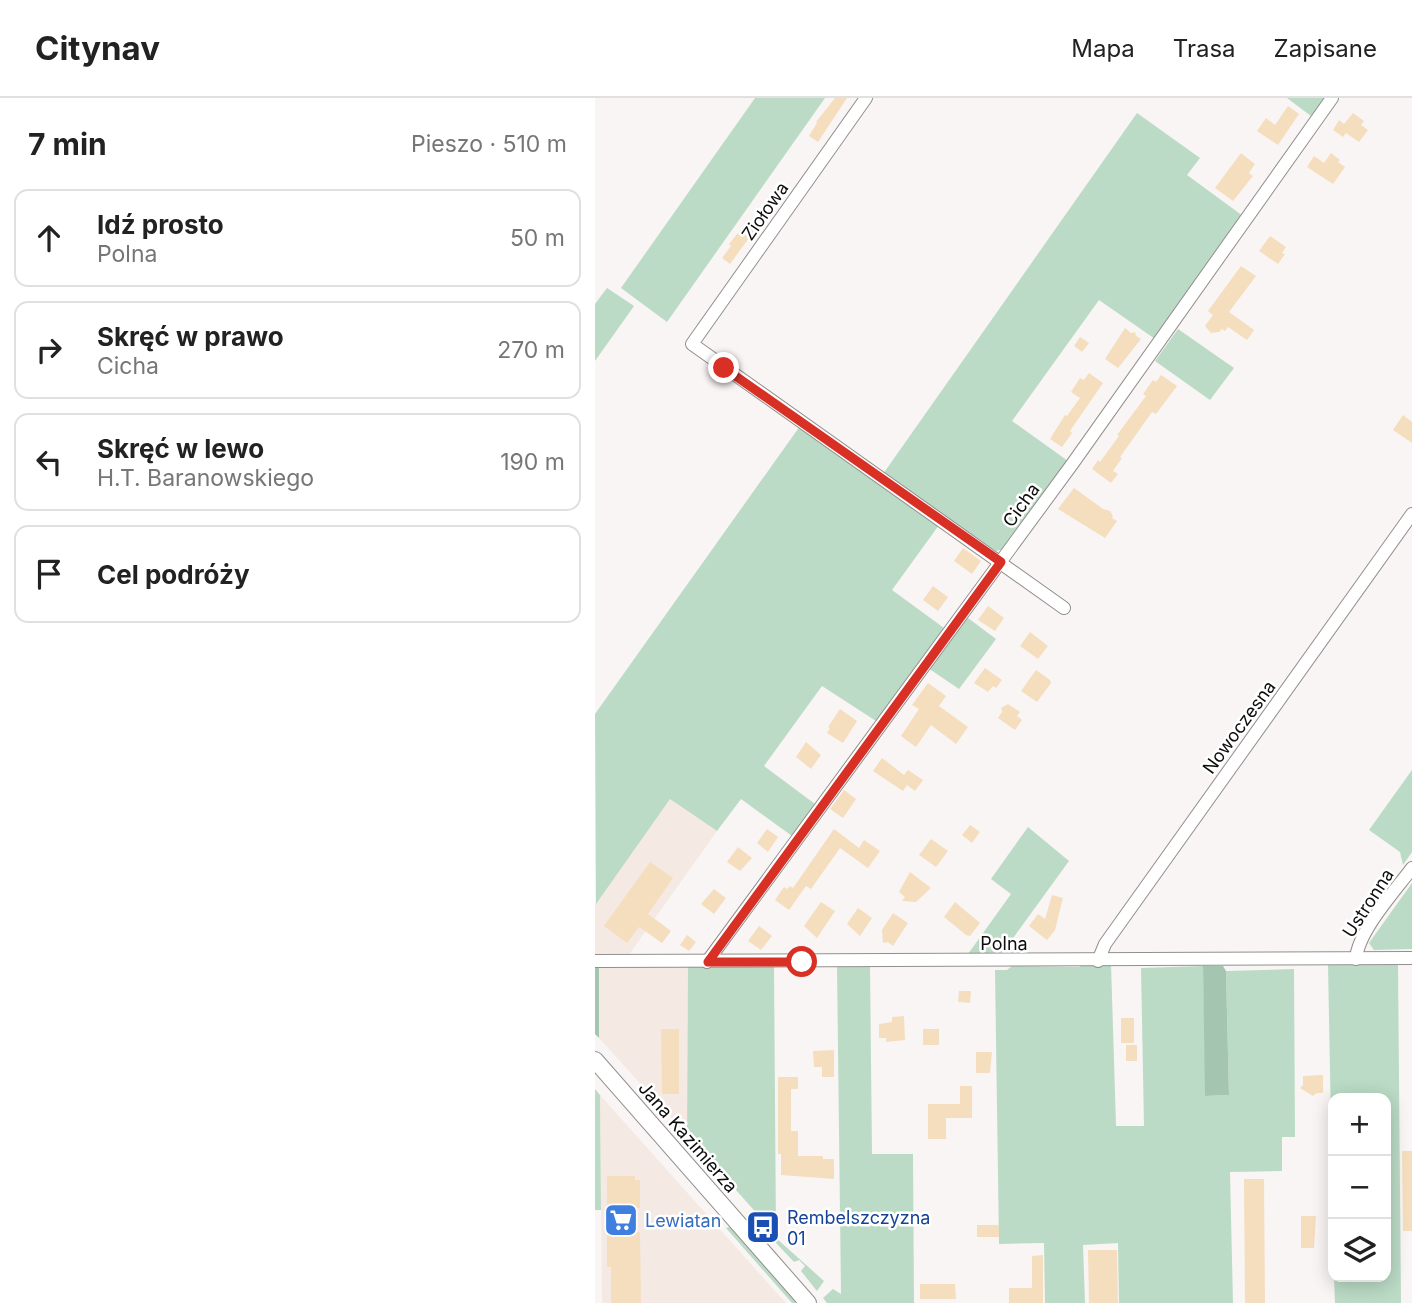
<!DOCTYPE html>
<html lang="pl">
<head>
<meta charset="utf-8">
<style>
  :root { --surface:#fff; --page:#f2f2f2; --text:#222; --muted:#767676; --line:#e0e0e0 }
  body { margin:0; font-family:Inter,sans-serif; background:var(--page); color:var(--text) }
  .controls { position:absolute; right:21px; bottom:21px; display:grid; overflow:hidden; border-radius:14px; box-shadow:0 4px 18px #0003 }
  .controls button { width:63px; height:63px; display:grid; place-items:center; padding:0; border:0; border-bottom:2px solid var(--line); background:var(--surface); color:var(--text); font:35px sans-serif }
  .stop { position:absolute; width:21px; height:21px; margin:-16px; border:5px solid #d93025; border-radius:50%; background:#fff }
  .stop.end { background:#d93025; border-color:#fff; box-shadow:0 2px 7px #0008 }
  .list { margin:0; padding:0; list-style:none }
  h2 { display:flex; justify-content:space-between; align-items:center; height:91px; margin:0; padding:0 28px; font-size:30px }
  h2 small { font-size:23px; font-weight:400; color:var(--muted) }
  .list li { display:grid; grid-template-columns:46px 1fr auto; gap:21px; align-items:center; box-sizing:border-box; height:98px; margin:0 14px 14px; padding:0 14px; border:2px solid var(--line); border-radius:14px }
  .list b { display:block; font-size:26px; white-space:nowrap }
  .list p { margin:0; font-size:23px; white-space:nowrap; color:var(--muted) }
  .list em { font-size:23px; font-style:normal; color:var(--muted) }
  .icon { flex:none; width:38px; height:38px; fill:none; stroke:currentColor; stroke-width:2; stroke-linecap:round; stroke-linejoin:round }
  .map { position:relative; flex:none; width:817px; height:1205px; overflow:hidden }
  header { display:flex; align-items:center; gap:42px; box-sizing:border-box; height:98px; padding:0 35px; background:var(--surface); border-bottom:2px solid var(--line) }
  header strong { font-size:33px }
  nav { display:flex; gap:38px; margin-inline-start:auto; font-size:24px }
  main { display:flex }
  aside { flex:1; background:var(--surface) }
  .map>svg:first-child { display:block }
  .built { fill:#f5e9e4 }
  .green { fill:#bbdbc6 }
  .forest { fill:#a4c6b0 }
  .building { fill:#f5debe }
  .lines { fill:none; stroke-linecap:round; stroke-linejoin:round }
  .minor-casing { stroke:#928f8d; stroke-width:14 }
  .secondary-casing { stroke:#928f8d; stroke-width:18 }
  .minor { stroke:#fff; stroke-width:12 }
  .secondary { stroke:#fff; stroke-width:16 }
  .route { stroke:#d93025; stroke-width:9 }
  .labels { text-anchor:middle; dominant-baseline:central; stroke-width:5; stroke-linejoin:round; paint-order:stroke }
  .street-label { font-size:18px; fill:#0e0d0d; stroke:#fff }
  .transit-label { font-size:18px; fill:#164399; stroke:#fff; text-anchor:start }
  .shop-label { font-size:18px; fill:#366cbe; stroke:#fff; text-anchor:start }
</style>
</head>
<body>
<header>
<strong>Citynav</strong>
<nav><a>Mapa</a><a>Trasa</a><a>Zapisane</a></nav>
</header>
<main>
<aside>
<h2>7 min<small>Pieszo · 510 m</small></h2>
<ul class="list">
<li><svg class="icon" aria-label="ahead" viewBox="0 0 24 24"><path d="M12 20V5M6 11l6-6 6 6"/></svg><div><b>Idź prosto</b><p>Polna</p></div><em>50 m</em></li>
<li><svg class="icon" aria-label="right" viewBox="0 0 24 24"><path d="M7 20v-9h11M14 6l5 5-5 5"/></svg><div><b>Skręć w prawo</b><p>Cicha</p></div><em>270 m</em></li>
<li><svg class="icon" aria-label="left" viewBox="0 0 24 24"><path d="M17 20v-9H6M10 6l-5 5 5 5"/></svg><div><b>Skręć w lewo</b><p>H.T. Baranowskiego</p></div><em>190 m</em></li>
<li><svg class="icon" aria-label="arrive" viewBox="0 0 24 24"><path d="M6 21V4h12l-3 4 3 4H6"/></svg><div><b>Cel podróży</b></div></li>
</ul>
</aside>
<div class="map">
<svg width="817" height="1205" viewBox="0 0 817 1205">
  <rect width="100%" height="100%" fill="#f9f5f4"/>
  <g class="built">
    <polygon points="75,701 122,733 33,858 0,856 0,805"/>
    <polygon points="4,867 93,868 92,1037 4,940"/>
    <polygon points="5,997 181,1194 191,1205 7,1205"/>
  </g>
  <g class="green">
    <polygon points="160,0 230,0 72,224 26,190"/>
    <polygon points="692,0 729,0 716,18"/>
    <polygon points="542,15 605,60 592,77 648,118 560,241 504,202 417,323 473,363 410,451 401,453 288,376"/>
    <polygon points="12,190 39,208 0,263 0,206"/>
    <polygon points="583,231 639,270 615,302 560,263"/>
    <polygon points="205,328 344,427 297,492 349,530 281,623 227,588 169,668 220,706 197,738 146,701 122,733 75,701 1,806 0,616"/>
    <polygon points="369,517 401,541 364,591 333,570"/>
    <polygon points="817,672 817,754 808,767 805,754 774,732"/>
    <polygon points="433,729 474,763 408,854 373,856 416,796 396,781"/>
    <polygon points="817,785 817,851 779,852 774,845"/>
    <polygon points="486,865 516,865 521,1028 549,1028 546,870 608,868 611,998 634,997 631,873 699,871 700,1039 687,1039 687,1073 635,1074 638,1205 524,1205 523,1145 488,1147 490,1205 450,1205 449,1145 404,1146 400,872 412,872 417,868 485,869"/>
    <polygon points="803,866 806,1205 740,1205 739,1179 791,1179 791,1000 738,1000 738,1130 733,867"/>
    <polygon points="93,868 179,868 181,1137 92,1037"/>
    <polygon points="275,868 277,1056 318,1056 319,1205 232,1205 228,1200 238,1191 246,1196 242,869"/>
    <polygon points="0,991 5,997 6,1112 0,1112"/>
    <polygon points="137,1128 200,1202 200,1205 197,1205 131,1130"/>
    <polygon points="181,1140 229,1183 222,1193 206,1173 210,1168 204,1162 199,1164 181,1145"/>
  </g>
  <g class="forest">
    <polygon points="0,867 4,867 4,940 0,936"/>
    <polygon points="608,868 628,868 631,873 634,997 610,998"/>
  </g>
  <g class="building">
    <polygon points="240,0 252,0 223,44 214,38 222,25 221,24"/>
    <polygon points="693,8 704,16 683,47 662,33 671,20 680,27"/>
    <polygon points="758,15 769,23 766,27 773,32 764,44 751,35 748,39 738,32 744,22 749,26"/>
    <polygon points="646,55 660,66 654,75 658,78 638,103 620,90"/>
    <polygon points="736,55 745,62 743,64 750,69 738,86 712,69 719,58 729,65"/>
    <polygon points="153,123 162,129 135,166 127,160 136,148 134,146"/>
    <polygon points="675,138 691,149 687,155 690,156 683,166 664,153"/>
    <polygon points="646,168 661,178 634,214 659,232 652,242 633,229 630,233 627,231 624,234 616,235 610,228 618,217 613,213"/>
    <polygon points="530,230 536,235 540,234 541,238 546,241 523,270 510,261"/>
    <polygon points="485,239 494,245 487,254 479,248"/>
    <polygon points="494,275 508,285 475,333 477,335 467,349 455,341 470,317 472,318 485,300 476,294 485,280 489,282"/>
    <polygon points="566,277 582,288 561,316 557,314 525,359 527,360 518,373 523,376 516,385 497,371 503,362 505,364 524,338 522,337 551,298 548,296 558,282 561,284"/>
    <polygon points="808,317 817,324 817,345 798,332"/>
    <polygon points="479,390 508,411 515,413 518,418 517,420 522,423 510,440 463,411"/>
    <polygon points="368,450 386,463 377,476 359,463"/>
    <polygon points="338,488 353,499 343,513 328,502"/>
    <polygon points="393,508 409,520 400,533 383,522"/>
    <polygon points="435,534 453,548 443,561 425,548"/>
    <polygon points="390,570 407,582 401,590 398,588 393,594 379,585"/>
    <polygon points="441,572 455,582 456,585 442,604 426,593"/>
    <polygon points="333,585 351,598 344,608 373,629 361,646 336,627 321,649 306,638 324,611 317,607"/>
    <polygon points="413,606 425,614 422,618 427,622 420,632 403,620 407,614 406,610"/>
    <polygon points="245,611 262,623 248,645 232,635 235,630 233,629"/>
    <polygon points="211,644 226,657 216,671 201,659"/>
    <polygon points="287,660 309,677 313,672 328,682 320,693 312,687 308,693 278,673"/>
    <polygon points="249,692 261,701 248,720 235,711"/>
    <polygon points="375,727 385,734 377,745 367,737"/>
    <polygon points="172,731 183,739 173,754 162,745"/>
    <polygon points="239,731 264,750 269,742 285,753 273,770 245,750 216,791 211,788 194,812 180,802 189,789 192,791 195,788 198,790"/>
    <polygon points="336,741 353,753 341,769 324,757"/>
    <polygon points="143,749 157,760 145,773 132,764"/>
    <polygon points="55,764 78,780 53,816 76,833 67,845 44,829 32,845 9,828"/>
    <polygon points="315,774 336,790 321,804 307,803 310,799 304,794"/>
    <polygon points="119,791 131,800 119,816 106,806"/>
    <polygon points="457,797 468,800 460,832 452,842 434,828 443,816 450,821"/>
    <polygon points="226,804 240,813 222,840 209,828"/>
    <polygon points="360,804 385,825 375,838 371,837 349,819"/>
    <polygon points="263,810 277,820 265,838 252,826"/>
    <polygon points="298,815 313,825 298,848 293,844 288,845 287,832"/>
    <polygon points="164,828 177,838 166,852 153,843"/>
    <polygon points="92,837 101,844 94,853 85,847"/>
    <polygon points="364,893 376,893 375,905 363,904"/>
    <polygon points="309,918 310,942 291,944 291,940 284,940 284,926 297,924 297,919"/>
    <rect x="526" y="920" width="13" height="25"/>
    <polygon points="66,931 84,931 84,996 67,996"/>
    <rect x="328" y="931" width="16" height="16"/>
    <rect x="531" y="947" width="11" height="16"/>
    <polygon points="239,952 239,979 227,979 227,969 219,969 218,953"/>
    <polygon points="381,954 397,954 395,975 381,975"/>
    <polygon points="728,977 728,995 722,995 718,998 705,990 708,987 708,978"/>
    <polygon points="183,979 203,979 203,991 196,991 196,1033 203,1033 203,1058 228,1058 228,1061 239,1061 239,1081 186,1077 186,1056 183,1056"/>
    <polygon points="365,988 377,988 377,1020 351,1020 351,1041 333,1041 333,1006 365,1006"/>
    <polygon points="807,1053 817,1053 817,1133 808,1133"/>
    <polygon points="12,1078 40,1078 40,1082 45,1082 45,1110 40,1110 41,1134 45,1134 46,1205 16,1205 16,1169 12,1169"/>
    <polygon points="649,1081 669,1081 670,1205 650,1205"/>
    <polygon points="706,1118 721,1118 719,1150 706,1150"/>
    <rect x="382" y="1127" width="22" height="12"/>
    <polygon points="493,1152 522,1152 523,1205 494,1205"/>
    <polygon points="448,1157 448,1205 414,1205 414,1190 437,1190 437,1158"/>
    <polygon points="325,1186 360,1186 361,1201 325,1201"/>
  </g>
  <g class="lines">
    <g class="minor-casing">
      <g id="minor">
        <polyline points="271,0 97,246 469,510"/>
        <path d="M761 861C763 833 800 793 817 770"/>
        <polyline points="0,863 817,860"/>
        <polyline points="503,863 510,846 817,416"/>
        <polyline points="112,864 478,365 737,0"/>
      </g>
    </g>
    <g class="secondary-casing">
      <polyline id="secondary" points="0,962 213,1205"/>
    </g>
    <use href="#minor" class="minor"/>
    <use href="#secondary" class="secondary"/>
  </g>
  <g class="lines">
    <polyline class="route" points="129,270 406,464 113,864 207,864"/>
  </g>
  <defs>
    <g id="supermarket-square" transform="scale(1.75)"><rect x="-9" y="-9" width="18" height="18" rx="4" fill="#3f7fe0" stroke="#fff"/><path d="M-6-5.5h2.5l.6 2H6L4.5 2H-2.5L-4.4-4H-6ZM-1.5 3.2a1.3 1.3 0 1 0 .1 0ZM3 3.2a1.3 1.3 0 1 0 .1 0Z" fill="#fff"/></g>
    <g id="bus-square" transform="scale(1.75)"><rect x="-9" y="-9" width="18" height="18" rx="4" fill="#1a4fb4" stroke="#fff"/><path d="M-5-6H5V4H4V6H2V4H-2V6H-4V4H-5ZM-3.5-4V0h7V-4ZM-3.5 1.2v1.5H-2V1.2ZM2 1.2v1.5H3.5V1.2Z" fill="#fff"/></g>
  </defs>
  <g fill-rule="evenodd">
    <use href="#supermarket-square" x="26" y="1122"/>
    <use href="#bus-square" x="168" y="1129"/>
  </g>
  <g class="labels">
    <g class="street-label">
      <text transform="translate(170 113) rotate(-55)">Ziołowa</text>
      <text transform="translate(426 407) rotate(-54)">Cicha</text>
      <text transform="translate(644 629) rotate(-54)">Nowoczesna</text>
      <text transform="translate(773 805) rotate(-57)">Ustronna</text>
      <text x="409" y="845">Polna</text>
      <text transform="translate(93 1039) rotate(49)">Jana Kazimierza</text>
    </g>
    <g class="transit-label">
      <text x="192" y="1119">Rembelszczyzna<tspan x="192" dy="21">01</tspan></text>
    </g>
    <g class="shop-label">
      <text x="50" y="1122">Lewiatan</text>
    </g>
  </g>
</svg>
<div class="controls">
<button>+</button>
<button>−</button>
<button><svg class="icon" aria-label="layers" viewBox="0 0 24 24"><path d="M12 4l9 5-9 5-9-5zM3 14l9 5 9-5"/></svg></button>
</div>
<div class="stop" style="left:207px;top:864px"></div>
<div class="stop end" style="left:129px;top:270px"></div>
</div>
</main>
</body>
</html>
